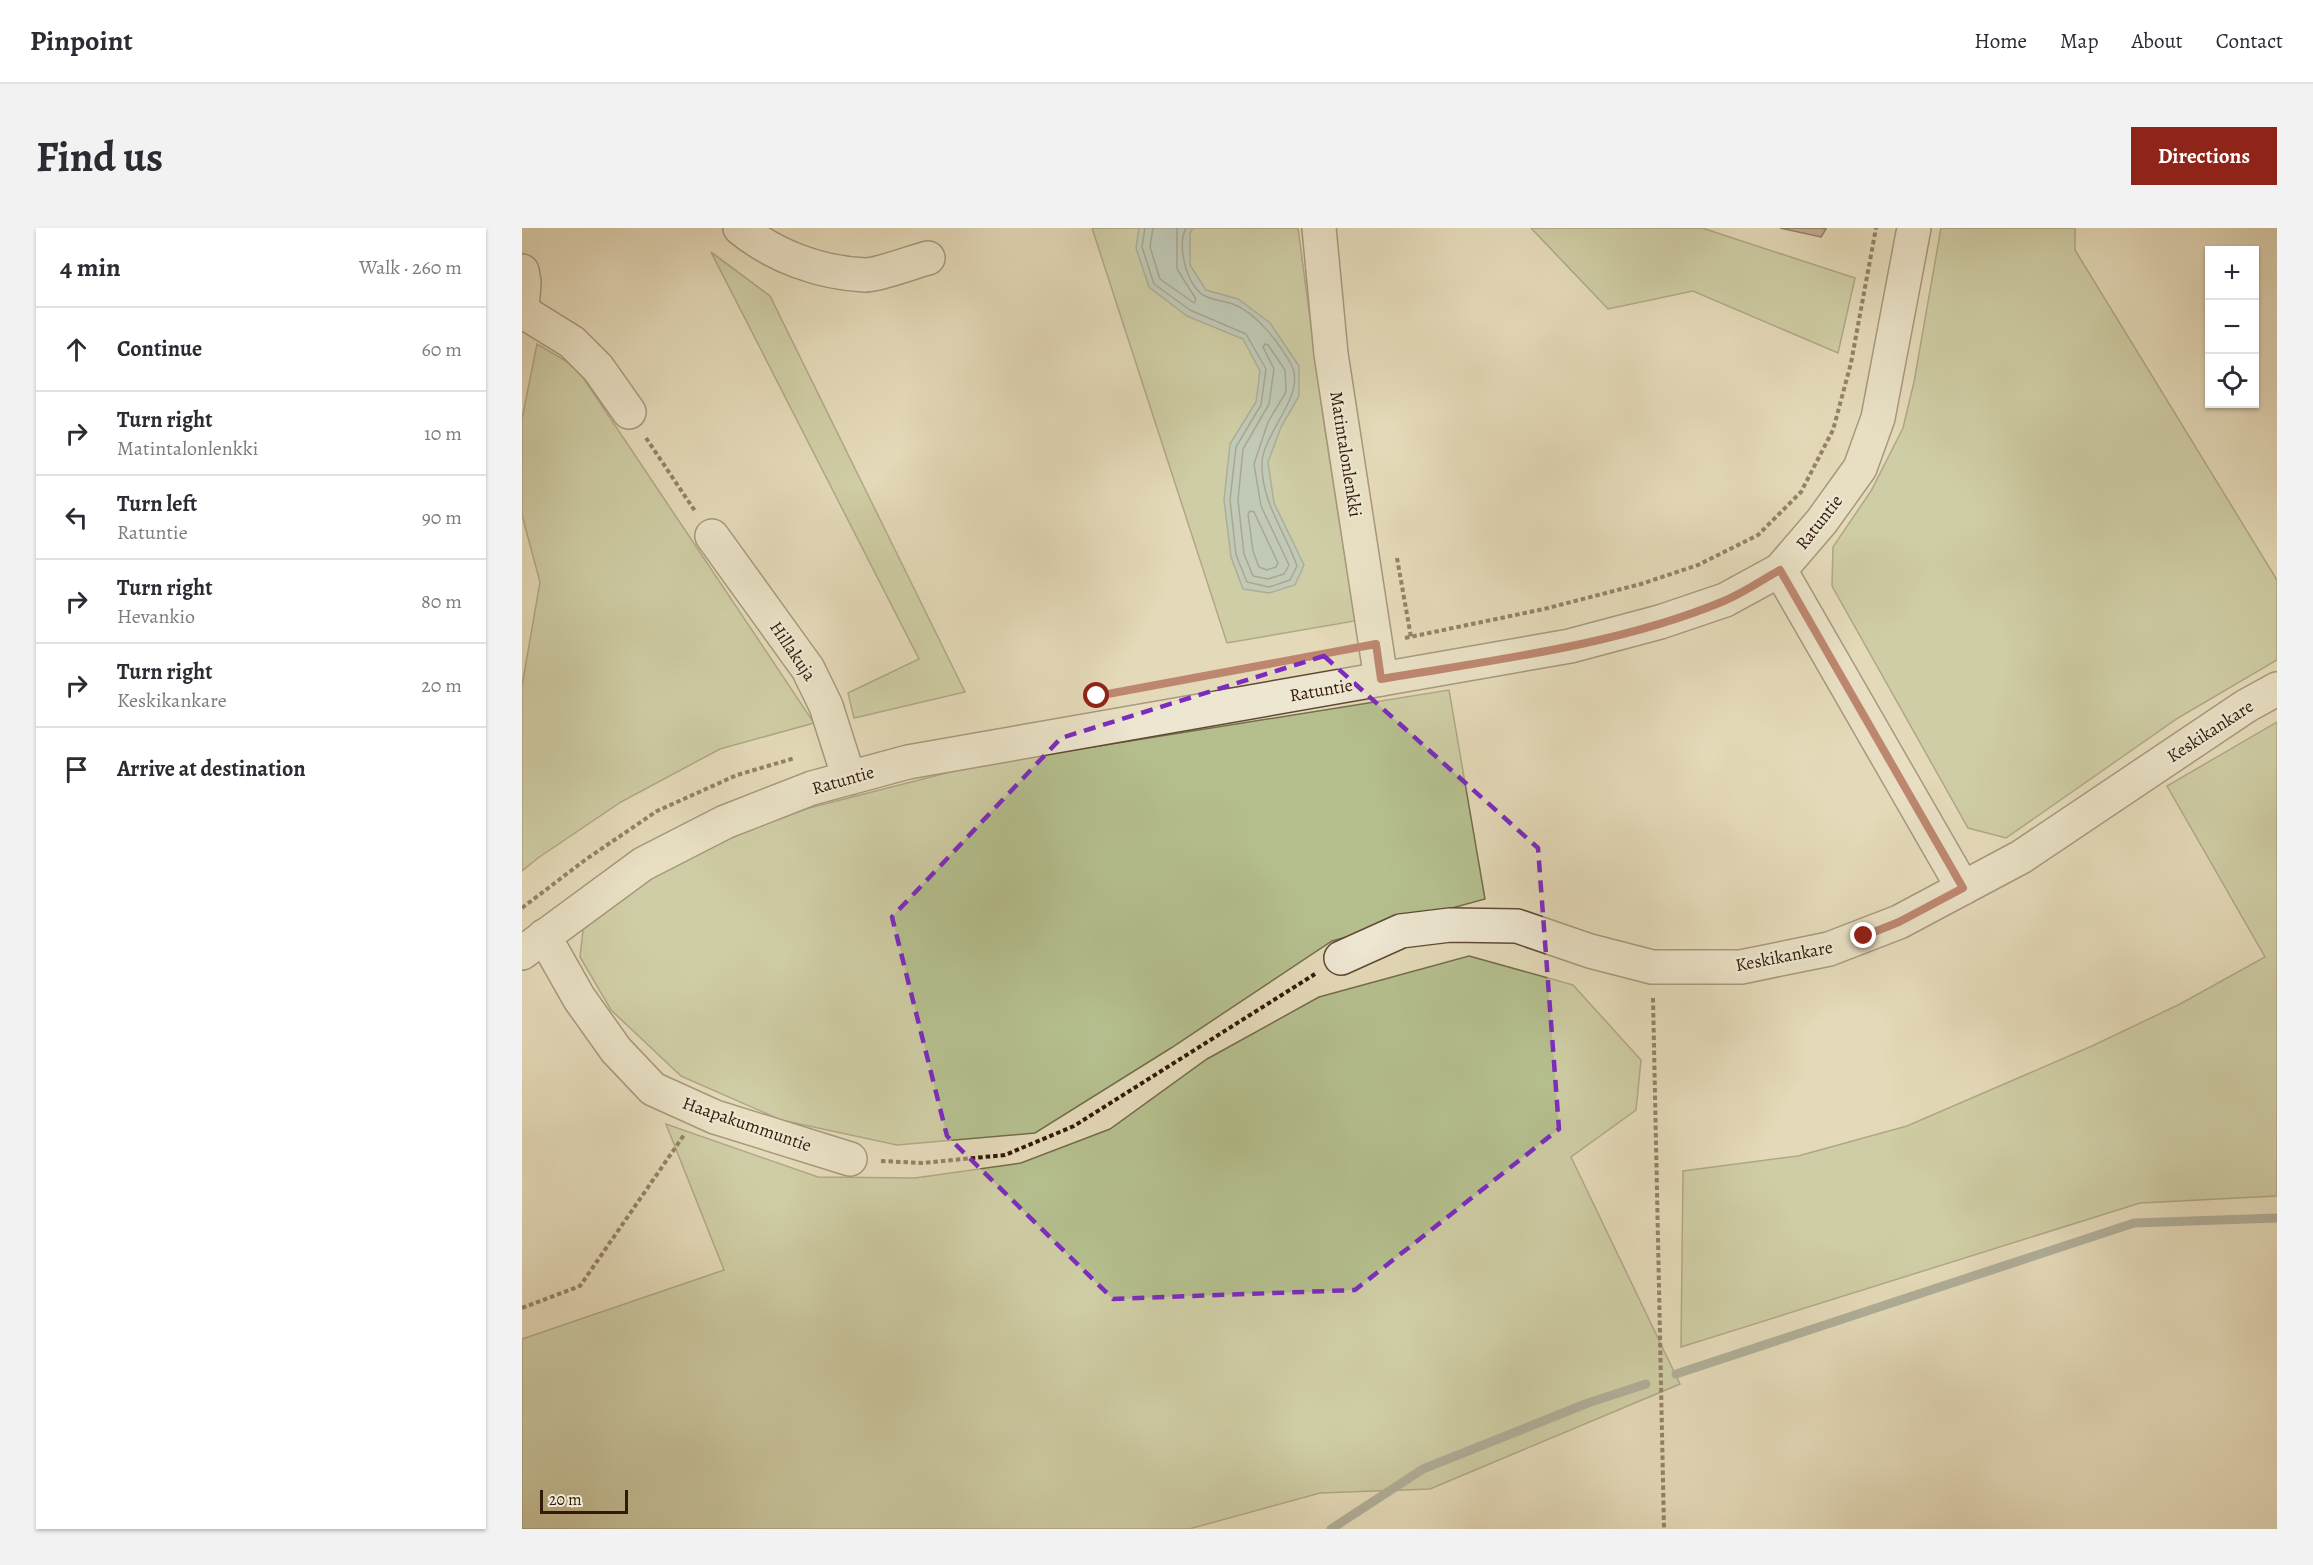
<!DOCTYPE html>
<html lang="en">
<head>
<meta charset="utf-8">
<style>
  :root { --surface:#fff; --page:#f2f2f3; --text:#2b2b33; --muted:#7c7c81; --line:#e1e1e2; --accent:#8f2418 }
  body { margin:0; font-family:Alegreya,serif; background:var(--page); color:var(--text) }
  .controls { position:absolute; right:18px; top:18px; display:grid; overflow:hidden; border-radius:0px; box-shadow:0 2px 4px #0004 }
  .controls button { width:54px; height:54px; display:grid; place-items:center; padding:0; border:0; border-bottom:2px solid var(--line); background:var(--surface); color:var(--text); font:30px sans-serif }
  .scale { position:absolute; left:18px; bottom:15px; width:88px; box-sizing:border-box; padding-left:6px; border:3px solid #331a08; border-top:0; font-size:16px; line-height:21px; white-space:nowrap; color:#331a08; -webkit-text-stroke:4px #ede6d1; paint-order:stroke }
  .stop { position:absolute; width:18px; height:18px; margin:-14px; border:4px solid #8f2418; border-radius:50%; background:#fff }
  .stop.end { background:#8f2418; border-color:#fff; box-shadow:0 2px 6px #0008 }
  .list { margin:0; padding:0; list-style:none }
  h2 { display:flex; justify-content:space-between; align-items:center; height:78px; margin:0; padding:0 24px; font-size:26px }
  h2 small { font-size:20px; font-weight:400; color:var(--muted) }
  .list li { display:grid; grid-template-columns:39px 1fr auto; gap:18px; align-items:center; box-sizing:border-box; height:84px; padding:0 24px; border-top:2px solid var(--line) }
  .list b { display:block; font-size:22px; white-space:nowrap }
  .list p { margin:0; font-size:20px; white-space:nowrap; color:var(--muted) }
  .list em { font-size:20px; font-style:normal; color:var(--muted) }
  .icon { flex:none; width:33px; height:33px; fill:none; stroke:currentColor; stroke-width:2; stroke-linecap:round; stroke-linejoin:round }
  .map { position:relative; flex:none; width:1755px; height:1301px; overflow:hidden; border-radius:0px }
  header { display:flex; align-items:center; gap:36px; box-sizing:border-box; height:84px; padding:0 30px; background:var(--surface); border-bottom:2px solid var(--line) }
  header strong { font-size:28px }
  nav { display:flex; gap:33px; margin-inline-start:auto; font-size:21px }
  .intro { display:flex; align-items:center; justify-content:space-between; box-sizing:border-box; height:144px; padding:0 36px }
  h1 { margin:0; font-size:42px }
  .button { padding:15px 27px; border-radius:0px; background:var(--accent); color:#fff; font-size:21px; font-weight:700 }
  main { display:flex; gap:36px; padding:0 36px }
  aside { flex:1; background:var(--surface); border-radius:0px; box-shadow:0 2px 4px #0004 }
  .map>svg:first-child { display:block }
  .green { fill:#b5bf8e; stroke:#746c4b; stroke-width:1.5 }
  .water { fill:#97b9b6; stroke:#6f7970; stroke-width:1.5 }
  .lines { fill:none; stroke-linecap:round; stroke-linejoin:round }
  .shore { stroke:#656a5f; stroke-width:1.5 }
  .stream { stroke:#6f7970; stroke-width:9 }
  .minor-casing { stroke:#5f4a34; stroke-width:36 }
  .path { stroke:#331a08; stroke-width:4; stroke-dasharray:4.5 3; stroke-linecap:butt }
  .minor { stroke:#ede6d1; stroke-width:33 }
  .shaded-wall { fill:#9d7c62; stroke:#331a08; stroke-width:1.5 }
  .route { stroke:#8f2418; stroke-width:8 }
  .marked { fill:none; stroke:#7b2cbf; stroke-width:4.5; stroke-dasharray:12 8; stroke-linejoin:round }
  .labels { text-anchor:middle; dominant-baseline:central; stroke-width:4.5; stroke-linejoin:round; paint-order:stroke }
  .street-label { font-size:18px; fill:#331a08; stroke:#ede6d1 }
</style>
</head>
<body>
<header>
<strong>Pinpoint</strong>
<nav><a>Home</a><a>Map</a><a>About</a><a>Contact</a></nav>
</header>
<div class="intro"><h1>Find us</h1><a class="button">Directions</a></div>
<main>
<aside>
<h2>4 min<small>Walk · 260 m</small></h2>
<ul class="list">
<li><svg class="icon" aria-label="ahead" viewBox="0 0 24 24"><path d="M12 20V5M6 11l6-6 6 6"/></svg><div><b>Continue</b></div><em>60 m</em></li>
<li><svg class="icon" aria-label="right" viewBox="0 0 24 24"><path d="M7 20v-9h11M14 6l5 5-5 5"/></svg><div><b>Turn right</b><p>Matintalonlenkki</p></div><em>10 m</em></li>
<li><svg class="icon" aria-label="left" viewBox="0 0 24 24"><path d="M17 20v-9H6M10 6l-5 5 5 5"/></svg><div><b>Turn left</b><p>Ratuntie</p></div><em>90 m</em></li>
<li><svg class="icon" aria-label="right" viewBox="0 0 24 24"><path d="M7 20v-9h11M14 6l5 5-5 5"/></svg><div><b>Turn right</b><p>Hevankio</p></div><em>80 m</em></li>
<li><svg class="icon" aria-label="right" viewBox="0 0 24 24"><path d="M7 20v-9h11M14 6l5 5-5 5"/></svg><div><b>Turn right</b><p>Keskikankare</p></div><em>20 m</em></li>
<li><svg class="icon" aria-label="arrive" viewBox="0 0 24 24"><path d="M6 21V4h12l-3 4 3 4H6"/></svg><div><b>Arrive at destination</b></div></li>
</ul>
</aside>
<div class="map">
<svg width="1755" height="1301" viewBox="0 0 1755 1301">
  <rect width="100%" height="100%" fill="#e4d9b8"/>
  <filter id="stains"><feTurbulence type="fractalNoise" baseFrequency=".00333" numOctaves="4"/><feColorMatrix values="0 0 0 0 .2 0 0 0 0 .09 0 0 0 0 .02 0 0 0 .5 -.17"/></filter>
  <radialGradient id="worn" r=".72"><stop offset=".6" stop-color="#630" stop-opacity="0"/><stop offset="1" stop-color="#630" stop-opacity=".3"/></radialGradient>
  <g class="green">
    <polygon points="570,0 776,0 802,196 833,393 705,415"/>
    <polygon points="1009,0 1180,0 1333,50 1316,125 1171,63 1086,81"/>
    <polygon points="1419,0 1553,0 1553,22 1755,352 1755,432 1656,490 1484,610 1446,600 1310,358 1311,319 1349,263 1381,200 1392,154"/>
    <polygon points="189,24 248,68 443,464 332,490 326,465 397,431"/>
    <polygon points="15,116 54,139 292,495 198,521 99,574 16,630 0,643 0,458 18,354 0,287 0,191"/>
    <polygon points="927,462 963,671 810,713 649,820 513,905 375,917 259,892 159,848 89,782 58,729 62,693 173,621 287,580 452,538"/>
    <polygon points="1755,494 1755,968 1618,975 1159,1119 1161,943 1276,928 1385,898 1570,818 1658,776 1743,729 1645,558"/>
    <polygon points="947,728 1051,757 1119,832 1114,882 1049,929 1158,1156 908,1261 798,1265 667,1301 0,1301 0,1111 202,1042 144,896 296,949 393,950 499,935 588,901 685,831 797,769"/>
  </g>
  <polygon class="water" points="617,0 671,0 668,5 668,37 684,62 716,71 748,95 777,138 777,168 759,199 746,234 752,275 782,337 773,357 747,365 721,361 709,329 702,272 708,216 734,174 738,143 721,111 665,88 627,59 614,20"/>
  <g class="lines">
    <g class="shore">
      <path d="M623 0 620 19 632 56 668 82 724 106 744 141 739 177 714 219 708 272 714 327 725 354 747 359 768 352 775 338C763 303 739 274 740 235 741 205 784 167 770 138 758 116 735 85 711 76 702 73 689 72 681 67 664 55 655 18 664 0"/>
      <polyline points="631,0 628,19 638,51 672,75 674,71 655,41 655,0"/>
      <polygon points="743,116 746,117 763,142 764,164 746,194 732,236 739,278 767,337 762,346 746,351 731,348 722,326 716,272 721,221 747,176 752,141 741,119"/>
      <polygon points="728,283 732,284 756,335 754,339 745,342 737,339 731,323 726,286"/>
    </g>
    <g class="stream">
      <polyline points="1154,1146 1612,995 1755,990"/>
      <polyline points="809,1301 901,1241 1066,1175 1124,1156"/>
    </g>
    <g class="minor-casing">
      <g id="minor">
        <path d="M218 0C252 28 298 45 343 47 357 47 390 34 406 30"/>
        <polyline points="797,0 809,126 859,451"/>
        <polyline points="0,43 2,54 0,83"/>
        <polyline points="0,83 50,114 76,140 107,184"/>
        <polyline points="190,308 286,441 304,478 327,550"/>
        <polyline points="1258,342 1441,660"/>
        <polyline points="22,708 57,770 94,822 131,861 193,889 328,931"/>
        <polyline points="0,725 121,636 203,594 290,560 386,534 1048,418 1138,394 1203,372 1258,342 1300,293 1338,240 1356,190 1392,0"/>
        <polyline points="819,730 879,703 928,697 995,698 1068,723 1130,739 1219,739 1307,721 1377,694 1499,629 1724,478 1755,461"/>
      </g>
    </g>
    <g class="path">
      <polyline points="124,210 173,283"/>
      <polyline points="875,330 889,409"/>
      <polyline points="883,410 1022,381 1119,356 1176,337 1236,307 1279,264 1311,202 1329,135 1354,0"/>
      <polyline points="745,436 823,422"/>
      <polyline points="0,680 63,632 135,583 215,547 273,530"/>
      <polyline points="1131,770 1142,1301"/>
      <polyline points="359,933 400,935 483,927 552,898 793,746"/>
      <polyline points="0,1080 58,1058 162,907"/>
    </g>
    <use href="#minor" class="minor"/>
  </g>
  <polygon class="shaded-wall" points="1258,0 1298,0 1304,1 1299,9"/>
  <g class="lines">
    <path class="route" d="M575 468 854 416 859 451C971 432 1097 417 1202 373 1221 365 1240 352 1258 342L1441 660 1377 694 1342 708"/>
  </g>
  <path d="M0 0H1755V1301H0ZM802 428 1016 620 1037 901 833 1062 591 1071 425 908 370 689 539 510Z" fill="#e4d9b8" fill-opacity=".55" fill-rule="evenodd"/>
  <path class="marked" d="M802 428 1016 620 1037 901 833 1062 591 1071 425 908 370 689 539 510Z"/>
  <g class="labels">
    <g class="street-label">
      <text transform="translate(824 226) rotate(81)">Matintalonlenkki</text>
      <text transform="translate(1297 294) rotate(-52)">Ratuntie</text>
      <text transform="translate(271 423) rotate(56)">Hillakuja</text>
      <text transform="translate(799 462) rotate(-10)">Ratuntie</text>
      <text transform="translate(1688 503) rotate(-33)">Keskikankare</text>
      <text transform="translate(321 552) rotate(-16)">Ratuntie</text>
      <text transform="translate(1262 728) rotate(-11)">Keskikankare</text>
      <text transform="translate(225 896) rotate(19)">Haapakummuntie</text>
    </g>
  </g>
  <rect width="100%" height="100%" filter="url(#stains)"/>
  <rect width="100%" height="100%" fill="url(#worn)"/>
</svg>
<div class="controls">
<button>+</button>
<button>−</button>
<button><svg class="icon" aria-label="locate" viewBox="0 0 24 24"><circle cx="12" cy="12" r="6"/><path d="M12 2v4M12 18v4M2 12h4M18 12h4"/></svg></button>
</div>
<div class="scale">20 m</div>
<div class="stop" style="left:575px;top:468px"></div>
<div class="stop end" style="left:1342px;top:708px"></div>
</div>
</main>
</body>
</html>
